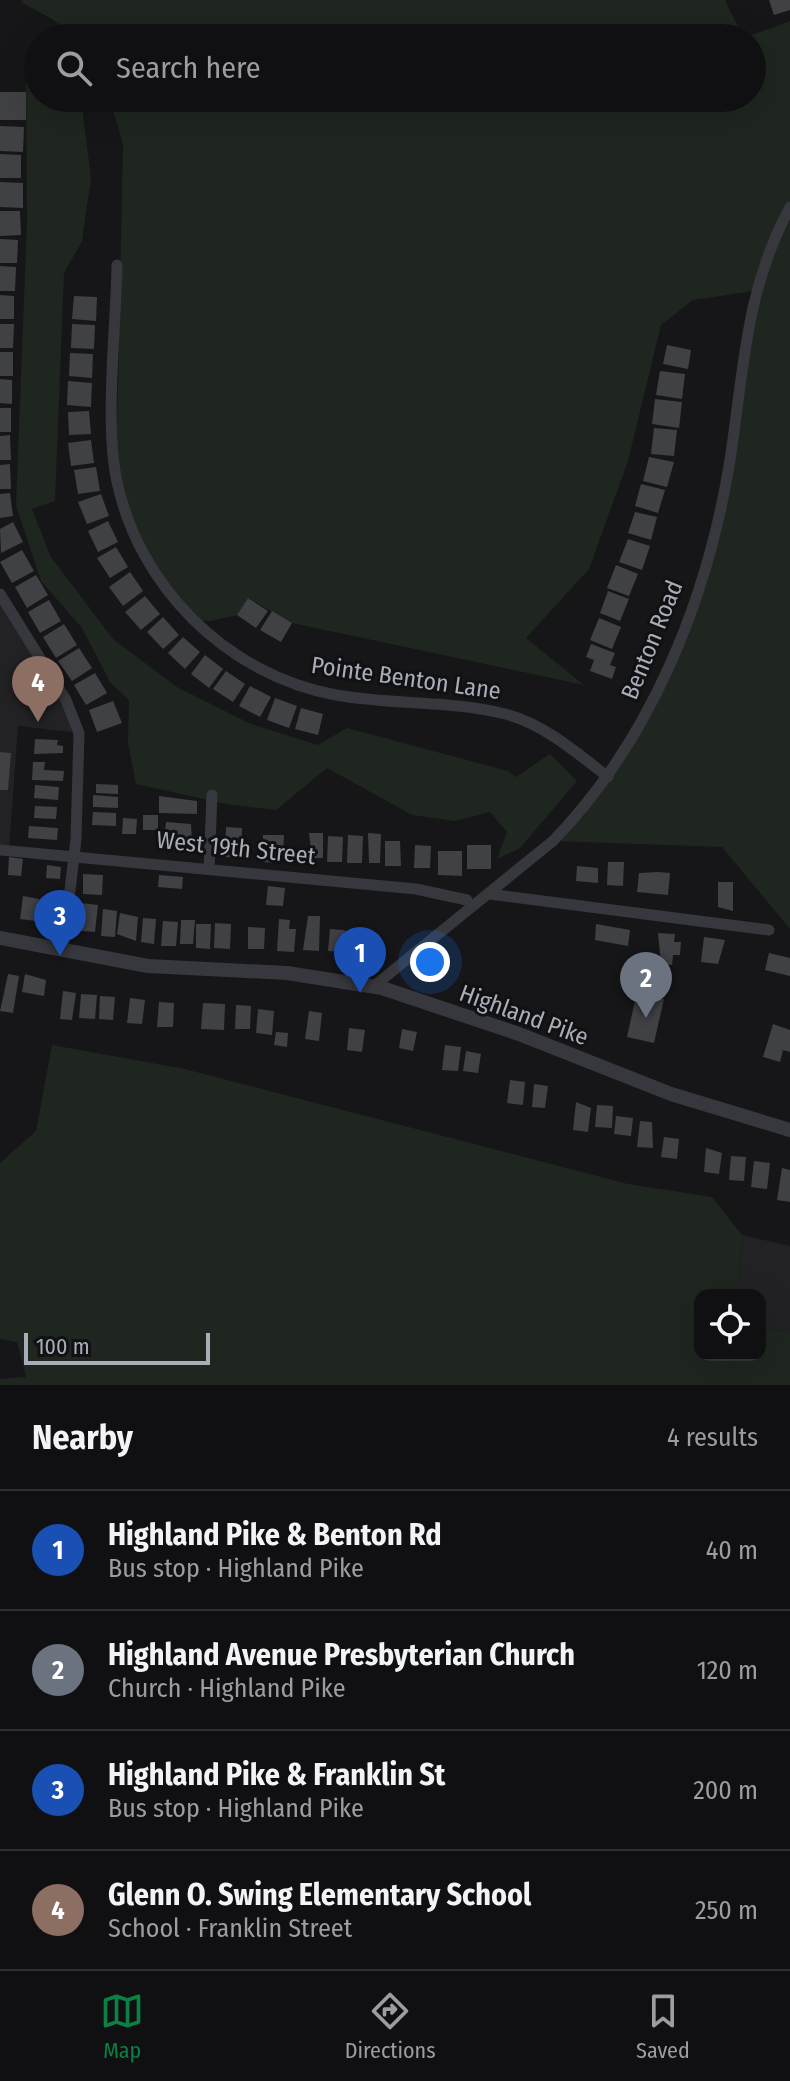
<!DOCTYPE html>
<html lang="en">
<head>
<meta charset="utf-8">
<style>
  :root { --surface:#101012; --page:#19191b; --text:#f1f3f6; --muted:#9c9d9f; --line:#303032; --accent:#0b8043 }
  body { margin:0; font-family:"Fira Sans Condensed",sans-serif; background:var(--page); color:var(--text) }
  .controls { position:absolute; right:24px; bottom:24px; display:grid; overflow:hidden; border-radius:16px; box-shadow:0 8px 32px #0002 }
  .controls button { width:72px; height:72px; display:grid; place-items:center; padding:0; border:0; border-bottom:2px solid var(--line); background:var(--surface); color:var(--text); font:40px sans-serif }
  .scale { position:absolute; left:24px; bottom:20px; width:186px; box-sizing:border-box; padding-left:8px; border:4px solid #a8adb8; border-top:0; font-size:22px; line-height:28px; white-space:nowrap; color:#a8adb8; -webkit-text-stroke:6px #111113; paint-order:stroke }
  .you { position:absolute; left:430px; top:962px; width:28px; height:28px; margin:-20px; border:6px solid #fff; border-radius:50%; background:#1a73e8; box-shadow:0 0 0 12px #1a73e833 }
  .badge { display:grid; place-items:center; width:52px; height:52px; border-radius:50%; background:var(--accent); color:#fff; font-size:26px; font-weight:700 }
  .pin { position:absolute; translate:-50% -66px; filter:drop-shadow(0 2px 4px #0008) }
  .pin::after { content:''; position:absolute; top:42px; width:28px; height:24px; background:inherit; clip-path:polygon(0 0,100% 0,50% 100%) }
  .list { margin:0; padding:0; list-style:none }
  h2 { display:flex; justify-content:space-between; align-items:center; height:104px; margin:0; padding:0 32px; font-size:34px }
  h2 small { font-size:26px; font-weight:400; color:var(--muted) }
  .list li { display:grid; grid-template-columns:52px 1fr auto; gap:24px; align-items:center; box-sizing:border-box; height:120px; padding:0 32px; border-top:2px solid var(--line) }
  .list b { display:block; font-size:30px; white-space:nowrap }
  .list p { margin:0; font-size:26px; white-space:nowrap; color:var(--muted) }
  .list em { font-size:26px; font-style:normal; color:var(--muted) }
  .icon { flex:none; width:44px; height:44px; fill:none; stroke:currentColor; stroke-width:2; stroke-linecap:round; stroke-linejoin:round }
  .map { position:relative; flex:none; width:790px; height:1385px; overflow:hidden }
  .search { position:absolute; background:var(--surface); box-shadow:0 8px 32px #0002; left:24px; right:24px; top:24px; height:88px; display:flex; align-items:center; gap:20px; box-sizing:border-box; padding:0 28px; border-radius:44px; color:var(--muted); font-size:30px }
  .sheet { height:584px; background:var(--surface) }
  nav { display:flex; justify-content:space-around; align-items:center; box-sizing:border-box; height:112px; border-top:2px solid var(--line); background:var(--surface); font-size:22px; color:var(--muted) }
  nav a { display:grid; justify-items:center; gap:4px }
  nav .on { color:var(--accent) }
  .map>svg:first-child { display:block }
  .built { fill:#222225 }
  .green { fill:#1e261f }
  .building { fill:#404145 }
  .lines { fill:none; stroke-linecap:round; stroke-linejoin:round }
  .minor { stroke:#37383d; stroke-width:11 }
  .tertiary { stroke:#37383d; stroke-width:14 }
  .labels { text-anchor:middle; dominant-baseline:central; stroke-width:6; stroke-linejoin:round; paint-order:stroke }
  .street-label { font-size:24px; fill:#a8adb8; stroke:#111113 }
</style>
</head>
<body>
<div class="map">
<svg width="790" height="1385" viewBox="0 0 790 1385">
  <rect width="100%" height="100%" fill="#161618"/>
  <g class="built">
    <polygon points="0,594 79,733 18,726 9,851 0,850"/>
    <polygon points="742,1235 790,1246 790,1331 760,1329 760,1295 737,1295"/>
  </g>
  <g class="green">
    <polygon points="23,0 725,0 743,38 76,38 52,19 21,2"/>
    <polygon points="790,21 790,929 722,847 553,841 577,816 659,689 714,534 754,291 693,300 661,325 628,461 589,569 526,638 584,685 292,623 248,598 237,615 211,621 193,620 148,562 116,475 123,145 110,98 752,98 752,38 744,38"/>
    <polygon points="26,60 38,61 38,98 81,98 91,178 82,241 64,273 55,501 32,509 51,557 113,639 177,687 251,724 318,745 347,728 508,771 516,777 550,754 577,781 520,848 497,859 507,832 490,812 455,821 412,815 327,768 276,810 231,805 136,784 128,743 129,700 110,682 82,628 41,581 16,506 27,221"/>
    <polygon points="52,1045 185,1069 628,1184 712,1197 742,1235 737,1295 700,1295 700,1355 760,1355 760,1329 790,1331 790,1385 0,1385 0,1379 26,1377 17,1342 0,1339 0,1163 36,1131"/>
  </g>
  <g class="building">
    <polygon points="769,0 790,0 790,10 774,15"/>
    <rect x="0" y="92" width="26" height="28"/>
    <polygon points="0,126 24,127 23,152 0,151"/>
    <polygon points="0,154 21,155 21,178 0,178"/>
    <polygon points="0,182 23,183 23,208 0,207"/>
    <polygon points="0,211 20,211 21,235 0,236"/>
    <polygon points="0,239 18,240 17,263 0,263"/>
    <polygon points="0,266 16,267 15,291 0,291"/>
    <polygon points="0,295 14,296 14,319 0,319"/>
    <polygon points="74,296 97,297 96,321 72,319"/>
    <polygon points="0,324 14,324 13,348 0,348"/>
    <polygon points="72,324 95,325 94,349 71,348"/>
    <polygon points="667,345 691,350 688,369 663,364"/>
    <rect x="0" y="352" width="13" height="24"/>
    <polygon points="70,353 93,354 92,378 69,376"/>
    <polygon points="660,371 685,374 682,399 656,395"/>
    <polygon points="0,379 12,380 12,404 0,403"/>
    <polygon points="68,381 92,383 91,407 67,405"/>
    <polygon points="655,399 682,402 679,428 652,424"/>
    <rect x="0" y="408" width="11" height="24"/>
    <polygon points="89,411 91,434 69,435 68,412"/>
    <polygon points="654,428 677,430 674,456 651,454"/>
    <polygon points="10,435 11,460 0,460 0,436"/>
    <polygon points="91,440 94,463 71,466 68,443"/>
    <polygon points="649,457 674,462 667,487 643,481"/>
    <polygon points="10,464 11,489 0,489 0,465"/>
    <polygon points="96,467 100,491 78,494 74,470"/>
    <polygon points="641,484 665,490 658,513 635,506"/>
    <polygon points="10,493 13,516 0,518 0,494"/>
    <polygon points="101,494 109,516 87,524 78,502"/>
    <polygon points="635,512 657,517 651,540 628,533"/>
    <polygon points="108,521 118,542 98,552 88,531"/>
    <polygon points="13,522 23,542 1,553 0,529"/>
    <polygon points="628,539 650,546 642,570 619,562"/>
    <polygon points="116,547 128,567 110,578 97,558"/>
    <polygon points="22,550 34,571 12,583 0,562"/>
    <polygon points="616,565 638,574 629,596 607,588"/>
    <polygon points="130,572 143,591 123,606 109,587"/>
    <polygon points="36,575 48,595 27,608 15,587"/>
    <polygon points="608,591 629,599 620,621 600,613"/>
    <polygon points="145,596 160,614 141,630 125,612"/>
    <polygon points="248,598 268,611 256,628 237,615"/>
    <polygon points="49,600 61,621 40,633 28,612"/>
    <polygon points="272,611 292,623 281,642 260,630"/>
    <polygon points="163,617 179,635 163,649 147,632"/>
    <polygon points="599,618 621,627 612,649 590,640"/>
    <polygon points="64,624 77,645 56,658 43,637"/>
    <polygon points="183,637 200,652 185,669 168,653"/>
    <polygon points="591,644 615,653 610,665 616,667 612,679 590,671 594,660 586,657"/>
    <polygon points="79,648 92,668 72,681 58,661"/>
    <polygon points="205,655 223,669 209,688 191,674"/>
    <polygon points="226,671 245,684 233,702 213,689"/>
    <polygon points="95,673 107,693 86,705 74,685"/>
    <polygon points="250,686 271,697 260,717 239,706"/>
    <polygon points="275,698 297,706 289,728 267,720"/>
    <polygon points="113,701 122,723 97,732 89,710"/>
    <polygon points="301,708 323,714 318,735 295,729"/>
    <polygon points="35,739 58,740 57,745 63,746 63,753 34,754"/>
    <polygon points="0,752 11,753 8,790 0,790"/>
    <polygon points="33,762 45,762 44,770 64,771 63,781 32,780"/>
    <polygon points="96,784 118,785 118,794 96,793"/>
    <polygon points="35,785 59,787 58,800 34,798"/>
    <polygon points="93,795 118,797 118,808 93,807"/>
    <polygon points="159,796 197,801 197,814 159,813"/>
    <polygon points="35,806 57,807 56,819 34,818"/>
    <polygon points="93,812 116,813 116,826 92,825"/>
    <rect x="143" y="815" width="15" height="15"/>
    <polygon points="123,818 137,819 136,834 122,834"/>
    <polygon points="166,822 191,824 192,842 186,842 185,846 164,841"/>
    <polygon points="29,826 58,828 57,840 28,838"/>
    <polygon points="226,827 242,828 241,858 225,857"/>
    <polygon points="309,833 323,833 323,858 312,858"/>
    <polygon points="368,833 381,834 380,863 369,863"/>
    <polygon points="263,835 284,835 283,858 279,858 279,863 262,862"/>
    <polygon points="348,835 363,836 362,863 347,863"/>
    <polygon points="328,836 343,837 342,862 327,862"/>
    <polygon points="385,841 400,841 401,866 385,866"/>
    <polygon points="415,845 431,846 430,868 414,868"/>
    <rect x="467" y="845" width="24" height="24"/>
    <polygon points="438,851 462,851 462,876 438,875"/>
    <polygon points="9,857 23,859 21,876 8,875"/>
    <polygon points="608,862 624,862 623,886 607,885"/>
    <polygon points="47,865 61,867 60,879 46,878"/>
    <polygon points="577,866 598,868 598,883 576,881"/>
    <polygon points="658,872 670,873 668,895 637,892 639,873"/>
    <polygon points="83,874 103,875 102,895 83,894"/>
    <polygon points="159,875 183,877 182,889 158,887"/>
    <polygon points="718,882 733,882 733,911 718,907"/>
    <polygon points="268,886 285,888 283,906 266,905"/>
    <polygon points="23,896 39,899 36,921 20,919"/>
    <polygon points="42,898 57,899 55,923 40,922"/>
    <polygon points="81,903 98,905 95,932 82,931"/>
    <polygon points="103,909 117,911 115,937 101,936"/>
    <polygon points="120,913 138,917 136,941 117,934"/>
    <polygon points="308,916 320,916 319,951 303,950"/>
    <polygon points="143,918 156,919 154,944 141,942"/>
    <polygon points="279,919 290,920 289,929 296,929 294,952 277,951"/>
    <polygon points="181,920 195,920 193,944 180,944"/>
    <polygon points="163,921 178,922 176,946 161,946"/>
    <polygon points="215,923 231,924 230,949 214,948"/>
    <polygon points="196,924 211,924 210,949 196,948"/>
    <polygon points="596,924 630,930 628,946 595,940"/>
    <polygon points="248,927 265,928 264,949 248,949"/>
    <polygon points="330,929 345,930 344,952 328,951"/>
    <polygon points="658,933 675,934 674,942 681,942 680,955 673,955 672,965 661,964"/>
    <polygon points="351,935 371,937 369,951 362,950 362,956 349,955"/>
    <polygon points="704,937 725,940 718,964 701,962"/>
    <polygon points="769,953 790,958 790,976 765,970"/>
    <polygon points="8,974 19,976 13,1013 0,1011"/>
    <polygon points="25,974 46,980 44,996 22,992"/>
    <polygon points="63,991 76,993 72,1020 60,1019"/>
    <polygon points="637,992 664,999 654,1043 627,1037"/>
    <polygon points="81,994 97,995 95,1019 79,1018"/>
    <polygon points="100,996 115,997 113,1020 99,1019"/>
    <polygon points="130,998 145,1000 142,1024 127,1023"/>
    <polygon points="159,1002 174,1003 173,1027 157,1027"/>
    <polygon points="203,1003 225,1004 224,1030 201,1029"/>
    <polygon points="236,1005 251,1006 250,1029 235,1029"/>
    <polygon points="258,1009 274,1011 272,1035 256,1033"/>
    <polygon points="309,1011 322,1013 319,1041 305,1039"/>
    <polygon points="773,1024 790,1030 790,1052 783,1050 780,1062 763,1057"/>
    <polygon points="349,1028 365,1030 362,1052 347,1050"/>
    <polygon points="402,1029 417,1032 413,1051 399,1048"/>
    <polygon points="276,1032 288,1033 287,1047 274,1045"/>
    <polygon points="445,1045 461,1047 458,1071 442,1070"/>
    <polygon points="466,1051 481,1054 478,1073 463,1071"/>
    <polygon points="510,1080 525,1082 523,1105 507,1103"/>
    <polygon points="534,1084 548,1086 545,1108 532,1107"/>
    <polygon points="576,1102 591,1108 588,1132 573,1130"/>
    <polygon points="597,1105 613,1106 612,1128 595,1127"/>
    <polygon points="616,1116 633,1118 631,1136 614,1134"/>
    <polygon points="640,1121 652,1122 653,1148 637,1147"/>
    <polygon points="664,1137 679,1139 677,1159 661,1157"/>
    <polygon points="706,1148 722,1153 719,1174 704,1172"/>
    <polygon points="731,1156 746,1157 744,1181 729,1180"/>
    <polygon points="754,1161 770,1163 767,1189 751,1187"/>
    <polygon points="782,1168 790,1170 790,1202 777,1200"/>
  </g>
  <g class="lines">
    <g class="minor">
      <path d="M117 265C116 327 105 418 116 477 137 586 227 675 336 695 391 705 450 700 505 714 544 724 577 753 608 777"/>
      <polyline points="0,594 66,700 79,733 76,839 63,950"/>
      <polyline points="0,850 416,889 467,900"/>
      <polyline points="209,869 212,795"/>
      <polyline points="489,894 769,930"/>
      <path d="M374 986 553 841C650 741 706 603 729 466 744 373 744 292 790 207"/>
    </g>
    <polyline class="tertiary" points="0,938 148,966 287,973 382,988 519,1034 671,1094 790,1130"/>
  </g>
  <g class="labels">
    <g class="street-label">
      <text transform="translate(652 640) rotate(-68)">Benton Road</text>
      <text transform="translate(406 678) rotate(8)">Pointe Benton Lane</text>
      <text transform="translate(236 848) rotate(6)">West 19th Street</text>
      <text transform="translate(524 1015) rotate(20)">Highland Pike</text>
    </g>
  </g>
</svg>
<div class="controls">
<button><svg class="icon" aria-label="locate" viewBox="0 0 24 24"><circle cx="12" cy="12" r="6"/><path d="M12 2v4M12 18v4M2 12h4M18 12h4"/></svg></button>
</div>
<div class="scale">100 m</div>
<div class="you"></div>
<div class="pin badge" style="left:360px;top:993px;background:#1a4fb4">1</div>
<div class="pin badge" style="left:646px;top:1018px;background:#6b7280">2</div>
<div class="pin badge" style="left:60px;top:956px;background:#1a4fb4">3</div>
<div class="pin badge" style="left:38px;top:722px;background:#8d6e63">4</div>
<div class="search"><svg class="icon" aria-label="search" viewBox="0 0 24 24"><circle cx="10" cy="10" r="6"/><path d="M15 15l6 6"/></svg>Search here</div>
</div>
<section class="sheet">
<h2>Nearby<small>4 results</small></h2>
<ul class="list">
<li><span class="badge" style="background:#1a4fb4">1</span><div><b>Highland Pike &amp; Benton Rd</b><p>Bus stop · Highland Pike</p></div><em>40 m</em></li>
<li><span class="badge" style="background:#6b7280">2</span><div><b>Highland Avenue Presbyterian Church</b><p>Church · Highland Pike</p></div><em>120 m</em></li>
<li><span class="badge" style="background:#1a4fb4">3</span><div><b>Highland Pike &amp; Franklin St</b><p>Bus stop · Highland Pike</p></div><em>200 m</em></li>
<li><span class="badge" style="background:#8d6e63">4</span><div><b>Glenn O. Swing Elementary School</b><p>School · Franklin Street</p></div><em>250 m</em></li>
</ul>
</section>
<nav>
<a class="on"><svg class="icon" aria-label="map" viewBox="0 0 24 24"><path d="M3 6l6-2 6 2 6-2v14l-6 2-6-2-6 2zM9 4v14M15 6v14"/></svg>Map</a>
<a><svg class="icon" aria-label="directions" viewBox="0 0 24 24"><path d="M12 3l9 9-9 9-9-9zM9 14v-3h6M13 9l2 2-2 2"/></svg>Directions</a>
<a><svg class="icon" aria-label="saved" viewBox="0 0 24 24"><path d="M7 4h10v16l-5-4-5 4z"/></svg>Saved</a>
</nav>
</body>
</html>
